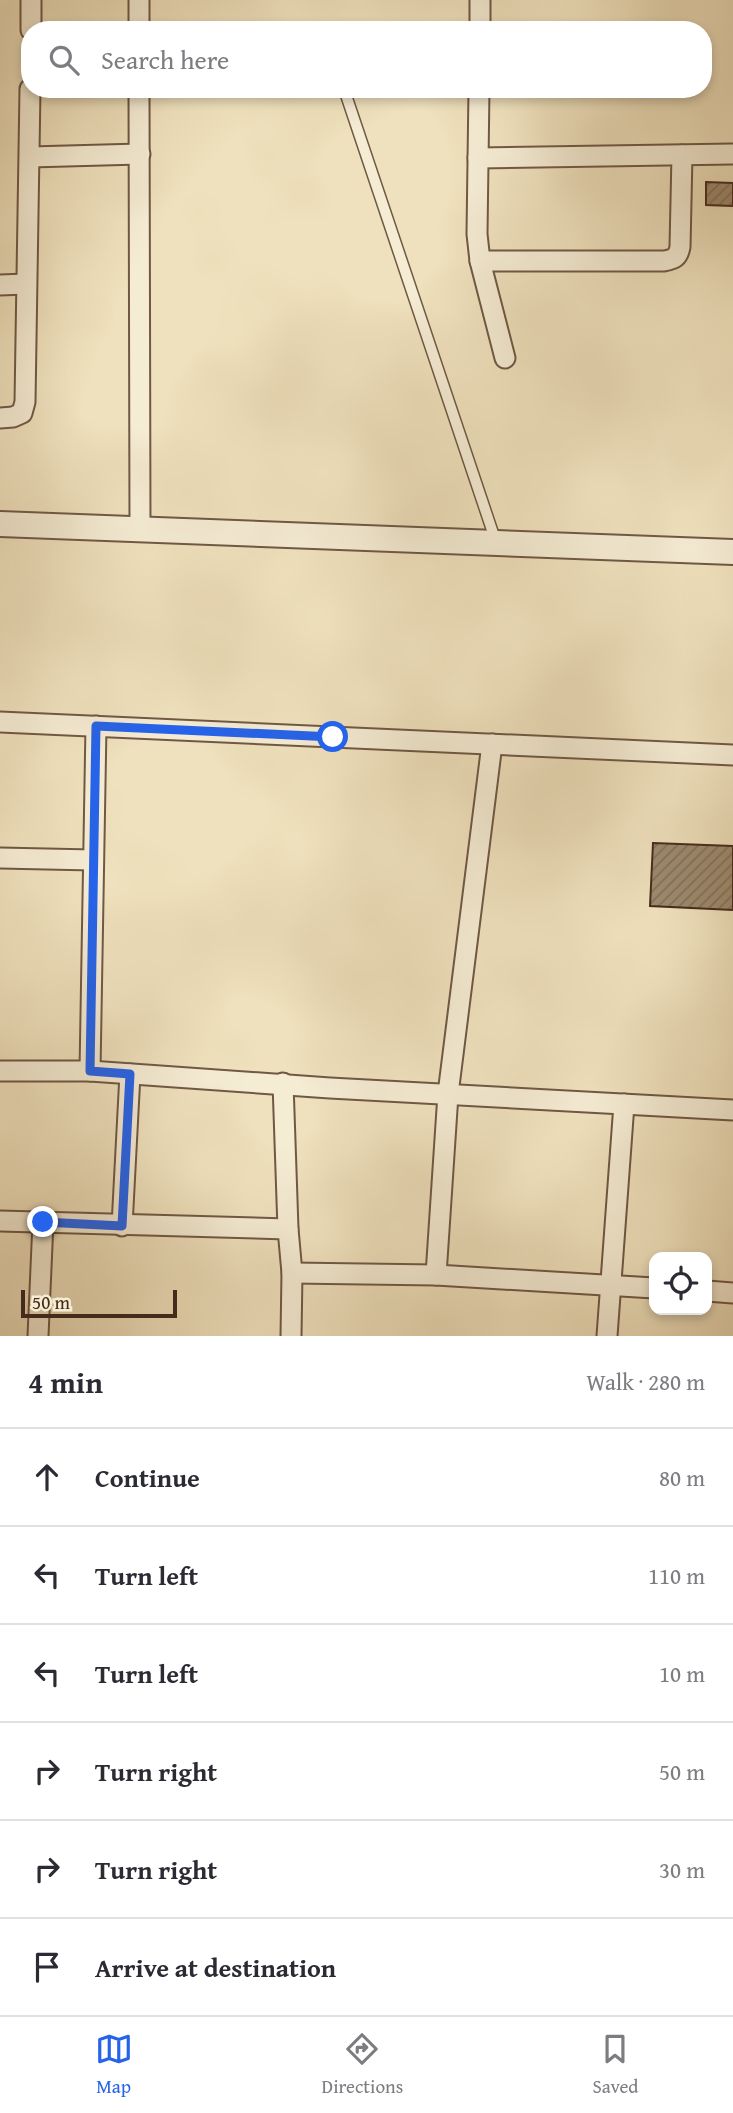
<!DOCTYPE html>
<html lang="en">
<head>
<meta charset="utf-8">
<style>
  :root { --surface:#fff; --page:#f7f7f7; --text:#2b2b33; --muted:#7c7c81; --line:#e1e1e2; --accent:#2563eb }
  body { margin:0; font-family:"Gentium Book Plus",serif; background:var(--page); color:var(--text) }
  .controls { position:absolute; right:21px; bottom:21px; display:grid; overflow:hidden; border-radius:14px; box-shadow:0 4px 10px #0003 }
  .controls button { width:63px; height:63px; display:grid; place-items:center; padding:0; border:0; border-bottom:2px solid var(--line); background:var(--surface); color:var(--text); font:35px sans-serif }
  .scale { position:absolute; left:21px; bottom:18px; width:156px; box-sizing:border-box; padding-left:7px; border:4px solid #452b1b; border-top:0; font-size:19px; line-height:24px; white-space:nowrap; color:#452b1b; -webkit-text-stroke:5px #f5ecd4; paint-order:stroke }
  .stop { position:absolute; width:21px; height:21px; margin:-16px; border:5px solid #2563eb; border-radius:50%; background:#fff }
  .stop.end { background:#2563eb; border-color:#fff; box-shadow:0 2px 7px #0008 }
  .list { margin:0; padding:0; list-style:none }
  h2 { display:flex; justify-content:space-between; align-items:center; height:91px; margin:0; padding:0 28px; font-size:30px }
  h2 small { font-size:23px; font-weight:400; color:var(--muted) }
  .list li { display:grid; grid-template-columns:46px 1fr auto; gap:21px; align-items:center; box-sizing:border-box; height:98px; padding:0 28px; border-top:2px solid var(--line) }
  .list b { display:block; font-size:26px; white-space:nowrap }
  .list em { font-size:23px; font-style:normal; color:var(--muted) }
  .icon { flex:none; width:38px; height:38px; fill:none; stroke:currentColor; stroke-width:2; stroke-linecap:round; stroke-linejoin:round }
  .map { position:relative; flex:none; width:733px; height:1336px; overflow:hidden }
  .search { position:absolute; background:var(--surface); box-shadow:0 4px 10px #0003; left:21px; right:21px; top:21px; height:77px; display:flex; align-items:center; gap:18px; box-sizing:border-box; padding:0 24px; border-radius:28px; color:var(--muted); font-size:26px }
  .sheet { height:679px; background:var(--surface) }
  nav { display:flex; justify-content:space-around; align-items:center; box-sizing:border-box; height:98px; border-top:2px solid var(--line); background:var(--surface); font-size:19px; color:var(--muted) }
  nav a { display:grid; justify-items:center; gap:4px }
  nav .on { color:var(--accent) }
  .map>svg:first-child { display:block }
  .building { fill:url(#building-hatch); stroke:#452b1b; stroke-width:2 }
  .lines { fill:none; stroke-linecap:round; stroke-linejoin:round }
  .service-casing { stroke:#705844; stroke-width:13 }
  .minor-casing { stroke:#705844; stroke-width:23 }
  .tertiary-casing { stroke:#705844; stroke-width:28 }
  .service { stroke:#f5ecd4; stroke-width:10 }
  .minor { stroke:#f5ecd4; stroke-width:19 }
  .tertiary { stroke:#f5ecd4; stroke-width:24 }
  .route { stroke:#2563eb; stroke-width:9 }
</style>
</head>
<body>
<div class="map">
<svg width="733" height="1336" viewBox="0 0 733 1336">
  <defs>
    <pattern id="building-hatch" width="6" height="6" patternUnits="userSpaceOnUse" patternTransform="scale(1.75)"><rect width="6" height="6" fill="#9d8a6f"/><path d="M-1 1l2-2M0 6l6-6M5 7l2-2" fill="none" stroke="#82715a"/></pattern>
  </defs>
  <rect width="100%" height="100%" fill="#efe1bd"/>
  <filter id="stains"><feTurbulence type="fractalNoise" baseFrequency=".00286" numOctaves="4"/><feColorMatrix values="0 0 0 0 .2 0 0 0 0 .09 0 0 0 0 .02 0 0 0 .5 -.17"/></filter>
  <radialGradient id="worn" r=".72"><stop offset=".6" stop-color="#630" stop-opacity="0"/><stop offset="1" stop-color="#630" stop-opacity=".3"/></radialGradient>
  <g class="building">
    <polygon points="706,182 733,183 733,206 706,205"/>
    <polygon points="653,843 733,846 733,910 650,906"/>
  </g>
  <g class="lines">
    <g class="service-casing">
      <g id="service">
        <polyline points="324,29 325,30"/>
        <polyline points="344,89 496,542"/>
      </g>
    </g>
    <g class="minor-casing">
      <g id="minor">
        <polyline points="139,0 139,30"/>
        <polyline points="31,30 31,0"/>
        <polyline points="480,30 480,0"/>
        <polyline points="139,89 140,531"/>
        <polyline points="479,89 477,234 480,261 505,358"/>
        <polyline points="30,157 140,154"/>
        <polyline points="478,158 733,154"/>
        <path d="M480 261H664C675 259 678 257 680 247L682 155"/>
        <polyline points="0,285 26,284"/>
        <polyline points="0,418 13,417 22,413 25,402 30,89"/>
        <polyline points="0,722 733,755"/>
        <polyline points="0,858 93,860"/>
        <polyline points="0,1071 90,1071 330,1088 733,1110"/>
        <polyline points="90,1071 96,726"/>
        <polyline points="283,1083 288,1229 292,1273 291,1336"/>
        <polyline points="0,1221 288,1229"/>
        <polyline points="122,1226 130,1074"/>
        <polyline points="292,1273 436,1275 654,1288"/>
        <polyline points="436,1275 448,1094 492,744"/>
        <polyline points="707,1291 733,1293"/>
        <polyline points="38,1336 43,1222"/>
        <polyline points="607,1336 624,1104"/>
      </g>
    </g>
    <g class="tertiary-casing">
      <polyline id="tertiary" points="0,524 733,552"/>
    </g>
    <use href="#service" class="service"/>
    <use href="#minor" class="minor"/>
    <use href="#tertiary" class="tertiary"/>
  </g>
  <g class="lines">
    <polyline class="route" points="43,1222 122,1226 130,1074 90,1071 96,726 333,737"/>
  </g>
  <rect width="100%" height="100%" filter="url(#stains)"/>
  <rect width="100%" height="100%" fill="url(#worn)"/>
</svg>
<div class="controls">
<button><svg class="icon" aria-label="locate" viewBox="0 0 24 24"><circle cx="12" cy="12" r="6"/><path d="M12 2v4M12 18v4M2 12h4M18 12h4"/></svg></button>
</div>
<div class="scale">50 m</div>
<div class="stop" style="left:333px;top:737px"></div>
<div class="stop end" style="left:43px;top:1222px"></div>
<div class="search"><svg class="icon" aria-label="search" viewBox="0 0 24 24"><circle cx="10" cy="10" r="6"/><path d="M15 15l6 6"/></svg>Search here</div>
</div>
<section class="sheet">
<h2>4 min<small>Walk · 280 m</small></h2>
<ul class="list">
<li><svg class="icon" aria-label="ahead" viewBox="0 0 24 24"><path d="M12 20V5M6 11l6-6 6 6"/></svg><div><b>Continue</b></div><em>80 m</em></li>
<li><svg class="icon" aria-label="left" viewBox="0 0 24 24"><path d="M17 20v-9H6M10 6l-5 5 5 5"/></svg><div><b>Turn left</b></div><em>110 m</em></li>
<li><svg class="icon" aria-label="left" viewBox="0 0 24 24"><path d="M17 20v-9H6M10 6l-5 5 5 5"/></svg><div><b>Turn left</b></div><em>10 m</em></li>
<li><svg class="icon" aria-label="right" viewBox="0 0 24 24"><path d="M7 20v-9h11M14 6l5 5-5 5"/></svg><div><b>Turn right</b></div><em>50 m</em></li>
<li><svg class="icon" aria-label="right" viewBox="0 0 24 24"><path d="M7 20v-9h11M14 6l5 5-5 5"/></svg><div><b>Turn right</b></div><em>30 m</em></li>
<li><svg class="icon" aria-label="arrive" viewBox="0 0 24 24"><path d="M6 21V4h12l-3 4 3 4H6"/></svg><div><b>Arrive at destination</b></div></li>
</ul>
</section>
<nav>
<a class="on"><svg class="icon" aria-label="map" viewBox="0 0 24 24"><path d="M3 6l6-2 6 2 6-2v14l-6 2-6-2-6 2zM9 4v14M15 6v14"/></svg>Map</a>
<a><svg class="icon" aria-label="directions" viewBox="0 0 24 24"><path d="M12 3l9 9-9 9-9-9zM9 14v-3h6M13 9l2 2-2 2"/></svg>Directions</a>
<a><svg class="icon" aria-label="saved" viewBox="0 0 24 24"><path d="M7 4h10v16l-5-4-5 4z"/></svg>Saved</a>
</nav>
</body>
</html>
